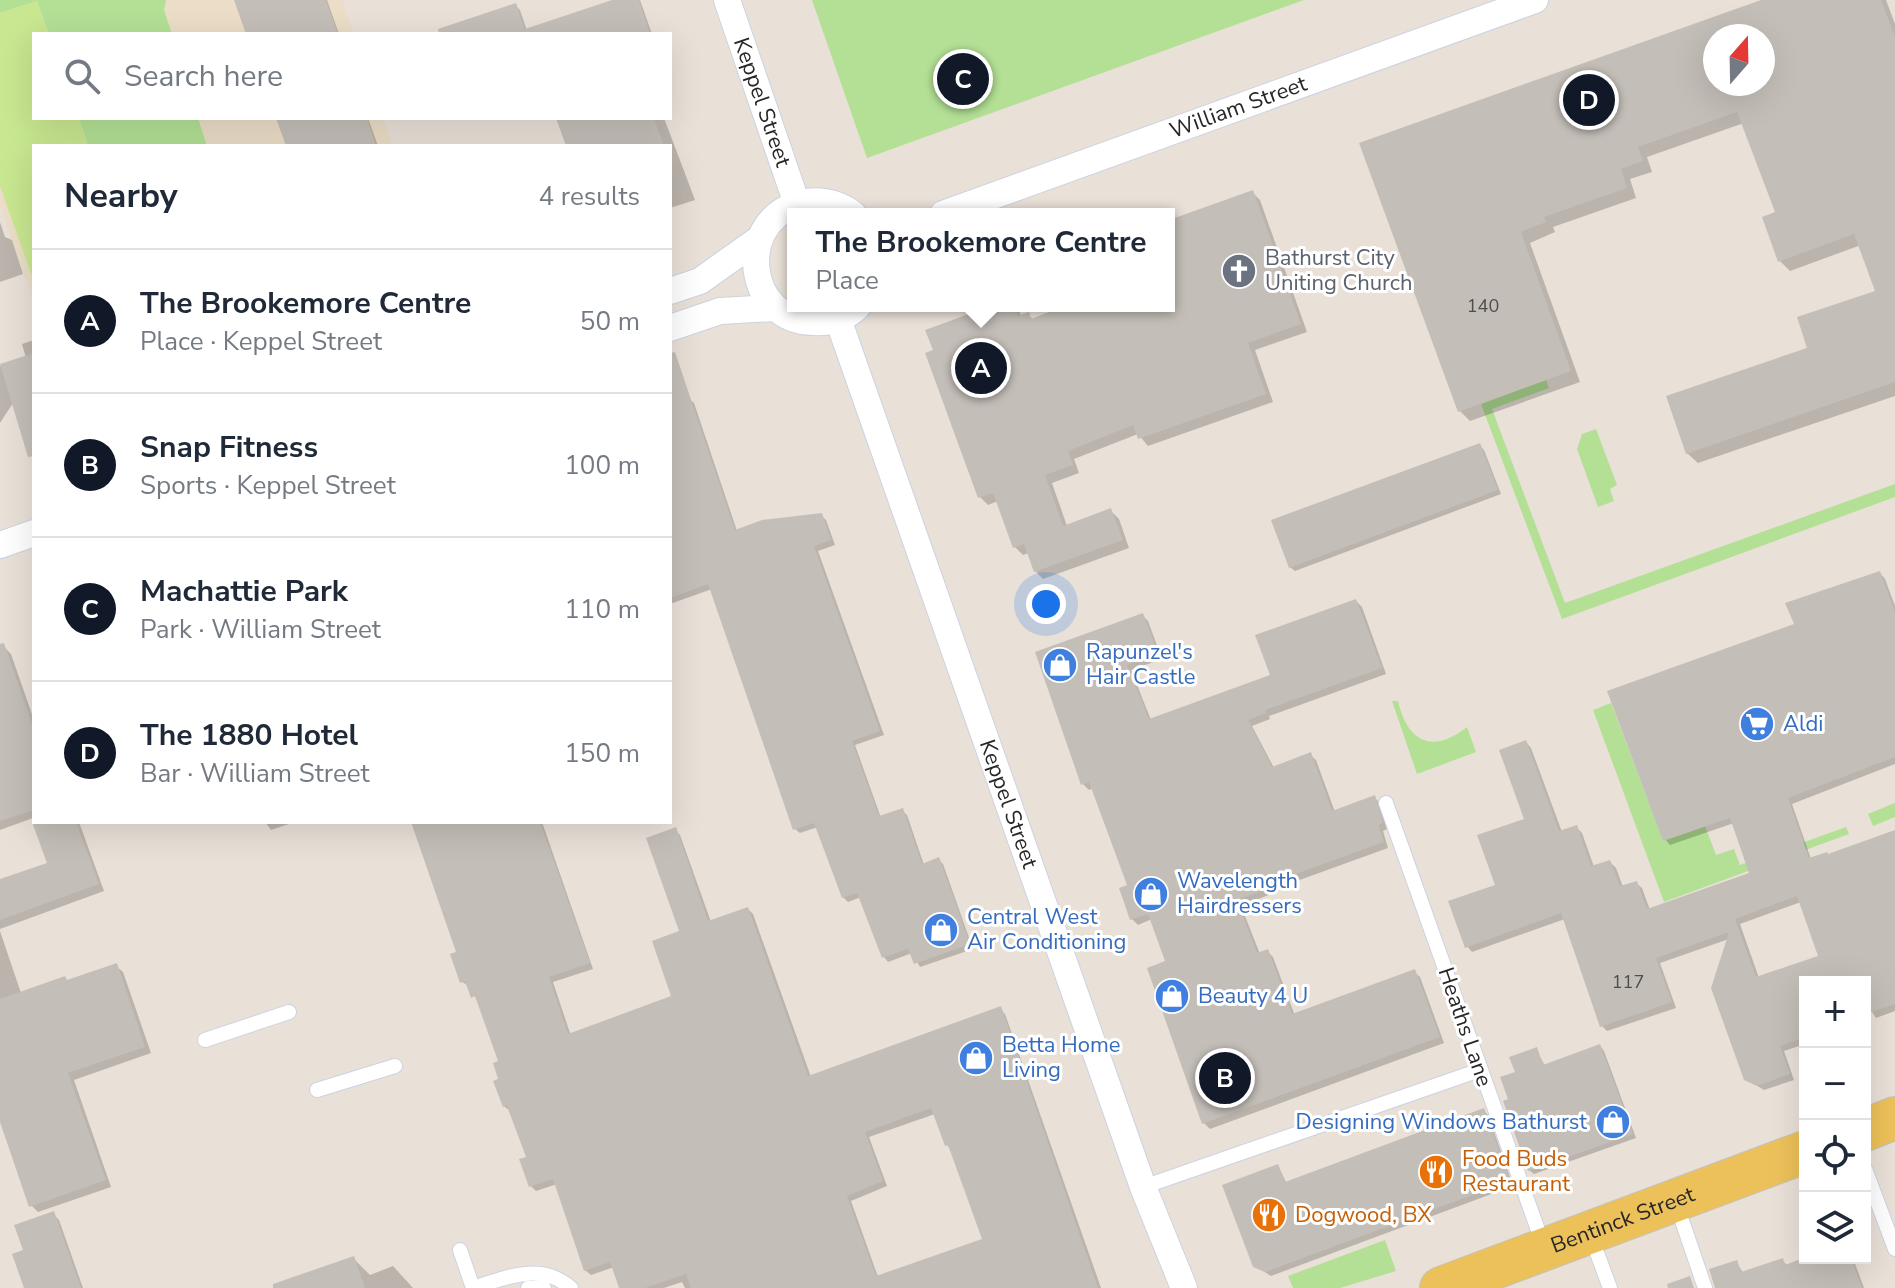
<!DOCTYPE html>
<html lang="en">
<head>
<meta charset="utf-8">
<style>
  :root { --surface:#fff; --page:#f6f6f7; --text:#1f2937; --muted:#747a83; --line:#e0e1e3; --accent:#111827 }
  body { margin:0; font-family:"Nunito Sans",sans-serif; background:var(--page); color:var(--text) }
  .controls { position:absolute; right:24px; bottom:24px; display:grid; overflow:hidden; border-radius:0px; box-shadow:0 8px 32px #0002 }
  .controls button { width:72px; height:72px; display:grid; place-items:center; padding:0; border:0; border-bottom:2px solid var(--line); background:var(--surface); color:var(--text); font:40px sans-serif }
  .compass { position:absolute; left:1703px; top:24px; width:72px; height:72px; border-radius:50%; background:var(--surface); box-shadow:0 8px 32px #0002; rotate:20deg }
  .you { position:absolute; left:1046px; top:604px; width:28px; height:28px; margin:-20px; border:6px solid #fff; border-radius:50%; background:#1a73e8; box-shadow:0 0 0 12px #1a73e833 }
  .badge { display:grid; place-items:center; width:52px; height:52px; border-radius:50%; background:var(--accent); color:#fff; font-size:26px; font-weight:700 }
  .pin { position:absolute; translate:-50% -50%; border:4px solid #fff; box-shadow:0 2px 8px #0006 }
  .popup { position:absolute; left:787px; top:208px; width:388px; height:104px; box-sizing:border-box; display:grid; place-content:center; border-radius:0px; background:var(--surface); filter:drop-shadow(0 2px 6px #0005); font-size:26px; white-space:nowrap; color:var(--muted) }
  .popup b { font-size:30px; color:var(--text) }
  .popup::after { content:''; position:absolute; left:50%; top:100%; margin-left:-16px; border:16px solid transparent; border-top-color:var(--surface) }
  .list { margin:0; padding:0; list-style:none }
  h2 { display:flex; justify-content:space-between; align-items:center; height:104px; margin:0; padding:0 32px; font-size:34px }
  h2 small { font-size:26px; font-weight:400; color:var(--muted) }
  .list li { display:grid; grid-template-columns:52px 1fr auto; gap:24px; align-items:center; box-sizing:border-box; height:144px; padding:0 32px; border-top:2px solid var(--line) }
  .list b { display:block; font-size:30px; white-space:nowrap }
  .list p { margin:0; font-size:26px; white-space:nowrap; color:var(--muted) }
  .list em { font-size:26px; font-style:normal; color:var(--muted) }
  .icon { flex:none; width:44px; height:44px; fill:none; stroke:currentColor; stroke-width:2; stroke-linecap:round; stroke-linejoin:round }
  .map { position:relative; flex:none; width:1895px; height:1288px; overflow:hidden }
  .search { position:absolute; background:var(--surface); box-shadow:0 8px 32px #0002; left:32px; top:32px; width:640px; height:88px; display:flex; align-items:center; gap:20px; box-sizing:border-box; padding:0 28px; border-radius:0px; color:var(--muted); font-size:30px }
  .panel { position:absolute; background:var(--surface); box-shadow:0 8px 32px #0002; left:32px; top:144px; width:640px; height:680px; border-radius:0px }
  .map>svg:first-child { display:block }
  .education { fill:#ebddc7 }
  .green { fill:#b3e095 }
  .pitch { fill:#c8e790 }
  .shadow { fill:#0003; fill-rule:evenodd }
  .building { fill:#c4beb8; fill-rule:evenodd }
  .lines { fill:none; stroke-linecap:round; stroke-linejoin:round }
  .lane-casing { stroke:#cdd2e0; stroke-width:16 }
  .street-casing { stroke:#cdd2e0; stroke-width:28 }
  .primary-casing { stroke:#c3c3c3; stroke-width:44 }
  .lane { stroke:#fff; stroke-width:14 }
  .street { stroke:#fff; stroke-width:26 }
  .primary { stroke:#edc15a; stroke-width:42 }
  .labels { text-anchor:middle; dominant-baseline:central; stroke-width:6; stroke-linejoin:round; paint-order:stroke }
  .number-label { font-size:18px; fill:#4e4d4b }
  .street-label { font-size:22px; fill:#272727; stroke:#fff }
  .worship-label { font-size:22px; fill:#5b616d; stroke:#fff; text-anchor:start }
  .shop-label { font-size:22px; fill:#366cbe; stroke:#fff; text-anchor:start }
  .food-label { font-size:22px; fill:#c56008; stroke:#fff; text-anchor:start }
</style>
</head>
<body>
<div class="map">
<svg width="1895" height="1288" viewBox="0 0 1895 1288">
  <rect width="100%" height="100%" fill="#e9e1d8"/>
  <polygon class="education" points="0,0 342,0 354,34 34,34 34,118 383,118 393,146 34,146 34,303 0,206"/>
  <g class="green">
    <polygon points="0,0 166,0 164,10 172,34 49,34 37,1 0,13"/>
    <polygon points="812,0 1304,0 867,158"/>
    <polygon points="79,118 198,118 207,146 88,146"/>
    <polygon points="1546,380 1549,388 1492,409 1565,603 1895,484 1895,497 1562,619 1481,404"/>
    <polygon points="1596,429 1617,485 1610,489 1614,501 1598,507 1577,449 1582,434"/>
    <path d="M1392 701H1398C1407 741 1432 755 1467 727L1476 752 1417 774Z"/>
    <polygon points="1611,703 1663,840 1705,826 1716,855 1734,849 1740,865 1846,827 1849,834 1664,902 1593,710"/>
    <polygon points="1895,803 1895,817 1873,826 1868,814"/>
    <polygon points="1385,1240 1396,1271 1340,1288 1293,1288 1288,1276"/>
  </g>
  <polygon class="pitch" points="37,1 49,34 34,34 34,118 79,118 88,146 34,146 34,282 0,186 0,13"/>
  <g class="shadow">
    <polygon points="236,0 327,0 339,34 248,34"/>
    <polygon points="618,0 640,0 652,34 486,34 515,5 520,10 527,31"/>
    <path d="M1767 0H1886L1895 24V396L1698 463 1687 453 1878 292 1861 245 1790 271 1780 261 1777 213 1744 123 1647 157 1652 172 1630 179 1636 198 1553 227 1555 232 1530 243 1580 382 1470 421 1460 411 1361 144ZM1715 36H1763V84H1715Z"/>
    <polygon points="278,118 368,118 378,146 288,146"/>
    <polygon points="559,118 664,118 695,200 670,208 670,146 568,146"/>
    <polygon points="1252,192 1260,200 1307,332 1255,350 1273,402 1148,446 1138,434 1074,459 1079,473 1052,483 1067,526 1111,511 1119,519 1129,548 1043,579 1035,571 1029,553 1023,555 1015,547 998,501 988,505 980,497 997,306 1016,306 1022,317 1028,315 1034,320 1069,306 1169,306 1169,300"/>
    <polygon points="0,222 5,237 12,240 23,274 0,282"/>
    <polygon points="34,340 34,431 13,403 0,423 0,366 26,358 22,344"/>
    <polygon points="689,399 694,403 737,531 821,515 826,520 835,545 818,551 884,735 855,745 881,818 902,811 907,815 924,865 939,860 943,864 973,949 920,967 912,953 888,962 884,957 861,897 848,902 843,897 818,827 800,833 795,829 712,589 670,604 670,405"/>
    <polygon points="1479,445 1484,450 1501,494 1295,571 1290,567"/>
    <path d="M1880 573 1885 579 1895 606V764L1792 804 1811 859 1829 856 1895 832V1011L1876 1018 1870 1009 1865 1011V982H1805V1044L1784 1051 1794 1080 1764 1090 1746 1079 1729 939 1660 963 1676 1008 1607 1031 1602 1026 1565 919 1472 952 1467 946 1527 820 1526 742 1531 748 1562 832 1576 827 1582 833 1594 867 1610 862 1616 868 1623 887 1636 883 1642 888 1650 910 1752 874 1734 823 1670 845 1665 839 1796 625ZM1801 902 1820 957 1759 978 1740 924Z"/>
    <polygon points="1356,601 1362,607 1386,674 1269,716 1270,719 1252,726 1274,768 1310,755 1316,760 1335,812 1375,798 1380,803 1387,829 1383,831 1388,848 1269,891 1271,894 1241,906 1260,954 1267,951 1273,957 1295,1016 1414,972 1420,977 1444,1043 1210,1129 1204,1123 1168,963 1152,919 1138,925 1132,919 1130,886 1093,788 1089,790 1083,784 1142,615 1148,621 1162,659 1131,670 1151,720 1273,676"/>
    <polygon points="5,648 11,654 34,720 34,821 33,818 0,830 0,649"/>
    <polygon points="34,822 79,822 104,891 0,929 0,881 50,864"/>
    <polygon points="265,822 292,822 292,823 271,830"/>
    <path d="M413 822H542L593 969 553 982 571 1036 674 997 681 932 675 830 680 835 711 922 748 909 753 914 811 1077 1000 1009 1005 1014 1101 1288H685L682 1282 664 1288H621L614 1267 591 1275 585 1270 557 1184 536 1191 531 1186 529 1158 510 1111 504 1106 500 1063 478 1002 469 986 462 982 459 953ZM935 1114 947 1145 952 1151 985 1241 878 1277 851 1201 887 1186 869 1137Z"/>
    <polygon points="0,931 21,993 68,982 116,966 123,972 151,1053 74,1080 111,1187 38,1212 31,1205 0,1116"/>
    <polygon points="1600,1046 1604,1051 1636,1138 1534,1174 1529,1170 1511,1100 1517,1074 1536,1049 1545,1066"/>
    <polygon points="1484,1111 1488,1115 1513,1186 1271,1276 1255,1266 1278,1166 1287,1184"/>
    <polygon points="53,1214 59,1220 83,1288 26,1288 26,1251"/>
    <polygon points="353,1258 370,1275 393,1266 413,1288 318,1288"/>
    <polygon points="1809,1258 1853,1258 1864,1288 1717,1288 1736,1262 1744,1274 1782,1260 1788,1266"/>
  </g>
  <g class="building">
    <polygon points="234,0 326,0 338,34 246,34"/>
    <polygon points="612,0 639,0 650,34 439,34 438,29 516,3 526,33 525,29"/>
    <path d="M1761 0H1881L1895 37V382L1686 454 1666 396 1807 348 1797 317 1875 291 1854 234 1778 262 1762 217 1775 212 1737 112 1638 147 1643 161 1621 169 1627 188 1544 217 1546 222 1521 232 1571 371 1458 412 1359 143ZM1715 36H1763V84H1715Z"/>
    <polygon points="276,118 367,118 376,146 286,146"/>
    <polygon points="556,118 654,118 664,146 566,146"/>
    <polygon points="1253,190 1301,324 1248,343 1266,394 1138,439 1133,425 1068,451 1073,465 1045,475 1063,526 1111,508 1123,540 1034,572 1024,544 1013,548 993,493 978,498 925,353 933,350 925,330 991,306 1015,306 1018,316 1029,312 1031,319 1064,306 1169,306 1169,220"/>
    <polygon points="675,352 735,530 762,520 822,513 831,540 814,546 880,731 852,741 879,816 903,808 922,864 939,857 970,944 914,964 908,949 882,958 857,893 842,898 814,823 793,830 708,584 670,598 670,353"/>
    <polygon points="34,353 34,456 28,457 0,364"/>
    <polygon points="1480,443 1498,490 1289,568 1271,520"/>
    <path d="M1880 571 1895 612V757L1788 798 1809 858 1827 852 1828 854 1895 830V1004L1869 1013 1865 1002V982H1805V1037L1780 1046 1790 1074 1757 1086 1744 1080 1711 988 1729 932 1656 958 1672 1002 1600 1027 1561 913 1465 948 1448 901 1495 885 1477 835 1524 819 1499 750 1526 740 1559 831 1577 825 1591 866 1610 860 1620 886 1637 881 1647 909 1749 873 1730 818 1663 841 1607 691 1794 624 1785 603ZM1797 896 1818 956 1756 977 1735 919Z"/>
    <polygon points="1356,599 1382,668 1265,710 1266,713 1248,720 1272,767 1311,752 1332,811 1375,795 1383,823 1378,825 1384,842 1265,885 1266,889 1237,900 1257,953 1268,949 1292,1014 1415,969 1440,1037 1202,1124 1147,968 1165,961 1148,914 1130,920 1119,888 1127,885 1089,782 1081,785 1035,652 1143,613 1158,653 1127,665 1149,719 1270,675 1255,635"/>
    <polygon points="4,643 34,730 34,810 0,821 0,644"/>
    <polygon points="32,822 76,822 99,884 0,920 0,879 47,863"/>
    <path d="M411 822H540L590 963 549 977 568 1034 671 996 652 941 679 931 646 838 676 827 708 921 748 907 808 1076 1001 1006 1098 1288H691L686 1274 645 1288H619L610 1262 584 1271 553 1179 529 1187 519 1159 526 1157 507 1106 503 1107 493 1081 498 1079 493 1063 498 1061 475 996 471 998 465 981 460 983 450 954 456 952ZM931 1108 945 1146 948 1145 982 1239 876 1276 847 1196 883 1181 865 1132Z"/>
    <polygon points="117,963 145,1047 68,1073 106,1180 29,1207 0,1122 0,999 65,976 67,980"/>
    <polygon points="1600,1044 1633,1134 1528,1171 1503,1101 1508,1099 1500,1077 1515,1072 1509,1057 1537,1047 1543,1065"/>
    <polygon points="1484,1108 1510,1181 1265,1272 1253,1267 1222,1185 1278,1164 1285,1182"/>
    <polygon points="54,1211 81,1288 24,1288 12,1254 23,1250 14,1225"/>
    <polygon points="354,1256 365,1288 273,1288 273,1284"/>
    <polygon points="1783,1258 1785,1265 1803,1258 1851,1258 1862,1288 1715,1288 1709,1269 1737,1260 1741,1272"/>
    <polygon points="1690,1276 1694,1288 1668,1288 1667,1284"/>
  </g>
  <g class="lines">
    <g class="lane-casing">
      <g id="lane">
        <polyline points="1386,803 1544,1247"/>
        <polyline points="205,1040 289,1012"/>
        <polyline points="317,1090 395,1066"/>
        <polyline points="1865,1169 1895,1249"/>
        <polyline points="1143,1187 1480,1070"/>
        <polyline points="1677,1206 1705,1288"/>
        <polyline points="1590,1234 1610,1288"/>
        <path d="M460 1250 473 1288C507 1277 541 1262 571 1288"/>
        <polyline points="528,1288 544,1288"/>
      </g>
    </g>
    <g class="street-casing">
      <g id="street">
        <path id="s1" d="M727 0 797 204"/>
        <path d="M853 214C837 201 815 198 795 205 735 226 747 321 813 322 830 323 846 318 858 306"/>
        <path id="s2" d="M943 214 1535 0"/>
        <polyline points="670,291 700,281 759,239"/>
        <path id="s3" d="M838 319 1143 1187 1184 1288"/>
        <polyline points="670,328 720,311 775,308"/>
        <polyline points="0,545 34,533"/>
      </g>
    </g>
    <g class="primary-casing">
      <g id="primary">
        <polyline points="1865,1130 1895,1118"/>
        <path id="s4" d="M1441 1288 1805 1152"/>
      </g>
    </g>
    <use href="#lane" class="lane"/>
    <use href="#street" class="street"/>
    <use href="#primary" class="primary"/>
  </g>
  <defs>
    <g id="church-disc" transform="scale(1.8)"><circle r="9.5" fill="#6b7280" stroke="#fff"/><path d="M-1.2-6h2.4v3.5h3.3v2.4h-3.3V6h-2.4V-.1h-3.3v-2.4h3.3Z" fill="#fff"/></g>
    <g id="shop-disc" transform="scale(1.8)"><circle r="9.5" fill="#3f7fe0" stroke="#fff"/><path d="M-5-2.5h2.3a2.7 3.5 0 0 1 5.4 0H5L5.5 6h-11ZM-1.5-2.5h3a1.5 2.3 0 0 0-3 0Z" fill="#fff"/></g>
    <g id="supermarket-disc" transform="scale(1.8)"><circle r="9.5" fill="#3f7fe0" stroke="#fff"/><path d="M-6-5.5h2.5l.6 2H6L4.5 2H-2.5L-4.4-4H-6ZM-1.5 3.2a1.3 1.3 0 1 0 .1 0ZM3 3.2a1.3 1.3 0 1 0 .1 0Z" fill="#fff"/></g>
    <g id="restaurant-disc" transform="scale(1.8)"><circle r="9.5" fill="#e8710a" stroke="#fff"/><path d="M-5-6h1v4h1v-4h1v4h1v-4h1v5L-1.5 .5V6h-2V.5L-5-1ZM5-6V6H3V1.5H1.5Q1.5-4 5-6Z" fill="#fff"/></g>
  </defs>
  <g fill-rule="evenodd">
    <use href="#church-disc" x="1239" y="271"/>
    <use href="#shop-disc" x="1060" y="665"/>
    <use href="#supermarket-disc" x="1757" y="724"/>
    <use href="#shop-disc" x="1151" y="894"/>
    <use href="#shop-disc" x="941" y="930"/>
    <use href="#shop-disc" x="1172" y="996"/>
    <use href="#shop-disc" x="976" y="1058"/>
    <use href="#shop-disc" x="1613" y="1122"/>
    <use href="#restaurant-disc" x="1436" y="1172"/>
    <use href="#restaurant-disc" x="1269" y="1215"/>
  </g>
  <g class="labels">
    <g class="number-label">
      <text x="1483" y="306">140</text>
      <text x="1628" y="982">117</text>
    </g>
    <g class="street-label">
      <text stroke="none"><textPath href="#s1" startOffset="108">Keppel Street</textPath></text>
      <text stroke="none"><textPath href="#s2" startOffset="314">William Street</textPath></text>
      <text stroke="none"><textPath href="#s3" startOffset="514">Keppel Street</textPath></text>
      <text transform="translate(1465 1027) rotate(71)">Heaths Lane</text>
      <text stroke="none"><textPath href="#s4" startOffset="194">Bentinck Street</textPath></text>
    </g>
    <g class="worship-label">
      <text x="1265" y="258">Bathurst City<tspan x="1265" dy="25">Uniting Church</tspan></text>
    </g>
    <g class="shop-label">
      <text x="1086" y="652">Rapunzel's<tspan x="1086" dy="25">Hair Castle</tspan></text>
      <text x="1783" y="724">Aldi</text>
      <text x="1177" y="881">Wavelength<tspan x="1177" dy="25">Hairdressers</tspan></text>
      <text x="967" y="917">Central West<tspan x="967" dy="25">Air Conditioning</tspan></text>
      <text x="1198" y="996">Beauty 4 U</text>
      <text x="1002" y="1045">Betta Home<tspan x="1002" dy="25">Living</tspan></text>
      <text x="1587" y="1122" text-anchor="end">Designing Windows Bathurst</text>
    </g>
    <g class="food-label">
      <text x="1462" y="1159">Food Buds<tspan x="1462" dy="25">Restaurant</tspan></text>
      <text x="1295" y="1215">Dogwood, BX</text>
    </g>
  </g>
</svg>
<div class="controls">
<button>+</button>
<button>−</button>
<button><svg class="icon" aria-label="locate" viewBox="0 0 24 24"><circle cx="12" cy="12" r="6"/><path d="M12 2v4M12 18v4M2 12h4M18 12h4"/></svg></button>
<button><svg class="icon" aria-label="layers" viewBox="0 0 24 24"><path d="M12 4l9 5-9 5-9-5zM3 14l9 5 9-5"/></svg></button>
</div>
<svg class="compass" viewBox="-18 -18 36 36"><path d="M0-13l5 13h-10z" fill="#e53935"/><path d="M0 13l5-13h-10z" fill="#747a83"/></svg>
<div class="you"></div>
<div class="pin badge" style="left:981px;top:368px">A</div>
<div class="popup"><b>The Brookemore Centre</b>Place</div>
<div class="pin badge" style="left:1225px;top:1078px">B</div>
<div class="pin badge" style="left:963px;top:79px">C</div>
<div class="pin badge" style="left:1589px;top:100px">D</div>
<div class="search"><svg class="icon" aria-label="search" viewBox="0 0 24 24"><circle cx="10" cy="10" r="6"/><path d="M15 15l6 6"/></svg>Search here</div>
<section class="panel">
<h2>Nearby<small>4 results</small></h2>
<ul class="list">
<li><span class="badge">A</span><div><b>The Brookemore Centre</b><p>Place · Keppel Street</p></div><em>50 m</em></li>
<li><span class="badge">B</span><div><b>Snap Fitness</b><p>Sports · Keppel Street</p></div><em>100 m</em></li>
<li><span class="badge">C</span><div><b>Machattie Park</b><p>Park · William Street</p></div><em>110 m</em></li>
<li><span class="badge">D</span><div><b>The 1880 Hotel</b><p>Bar · William Street</p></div><em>150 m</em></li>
</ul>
</section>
</div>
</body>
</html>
